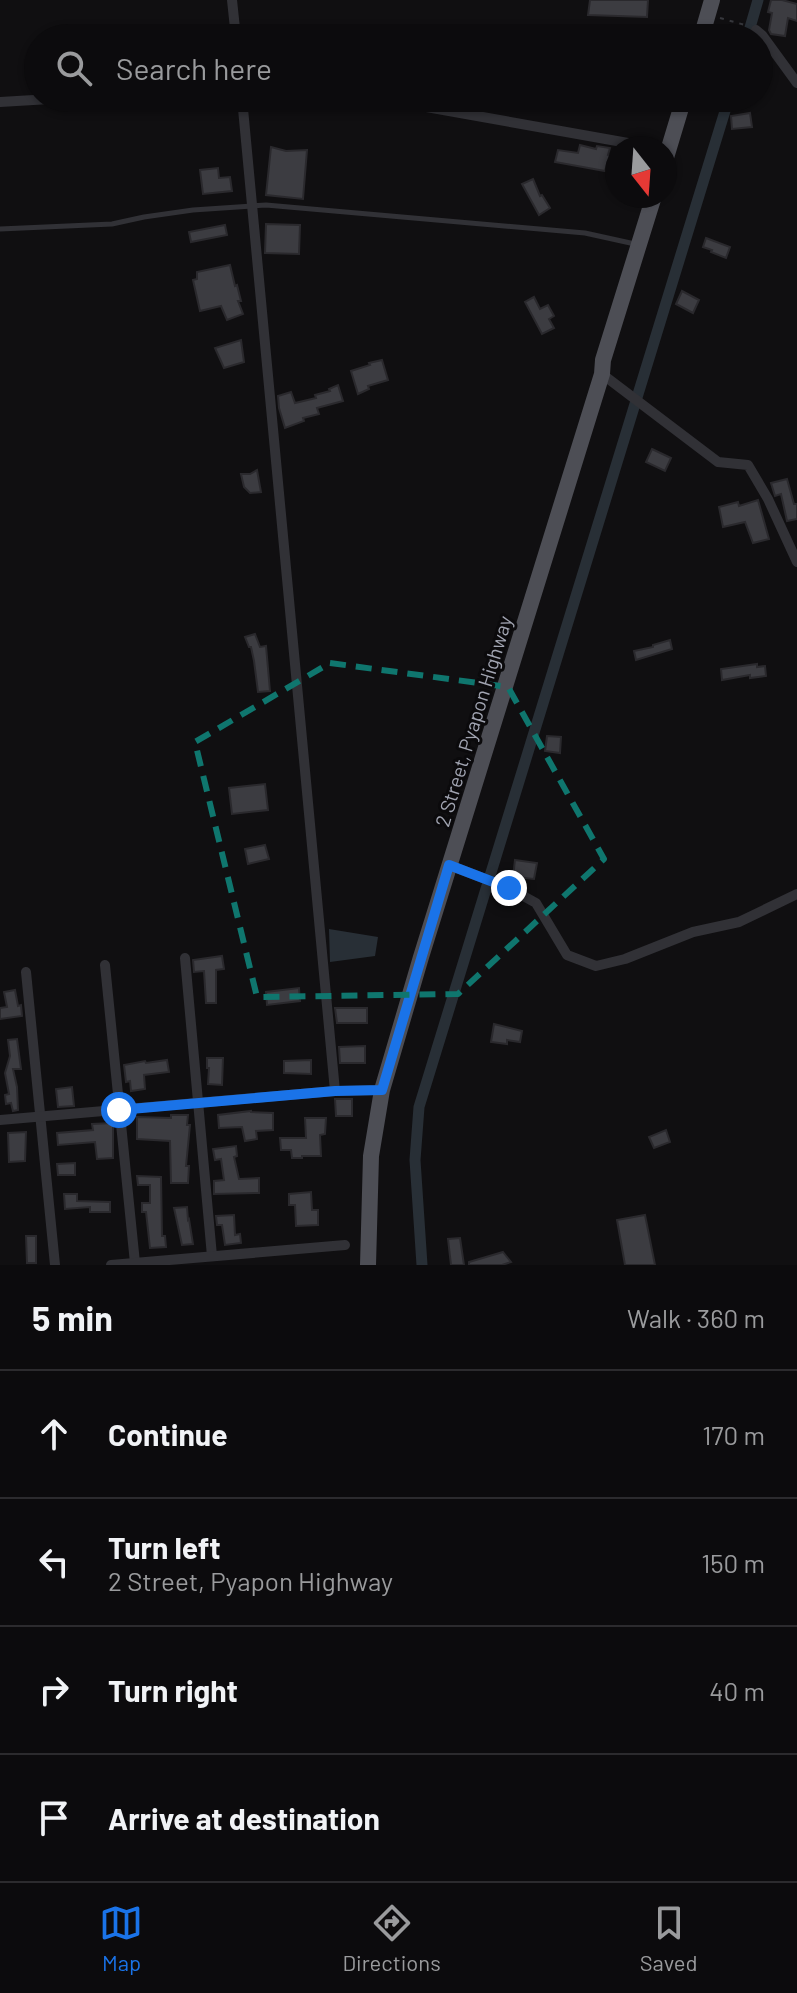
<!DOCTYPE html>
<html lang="en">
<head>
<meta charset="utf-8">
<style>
  :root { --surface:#0c0b0d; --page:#151416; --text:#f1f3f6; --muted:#9a9b9d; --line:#2c2b2e; --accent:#1a73e8 }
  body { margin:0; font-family:Barlow,sans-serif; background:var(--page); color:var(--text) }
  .compass { position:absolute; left:605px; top:136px; width:72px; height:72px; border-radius:50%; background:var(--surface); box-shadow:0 2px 6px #0004; rotate:163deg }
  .stop { position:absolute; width:24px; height:24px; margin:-18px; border:6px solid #1a73e8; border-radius:50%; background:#fff }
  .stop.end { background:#1a73e8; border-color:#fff; box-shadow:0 2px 8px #0008 }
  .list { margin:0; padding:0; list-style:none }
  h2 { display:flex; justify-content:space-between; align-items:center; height:104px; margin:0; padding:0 32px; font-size:34px }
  h2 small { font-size:26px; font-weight:400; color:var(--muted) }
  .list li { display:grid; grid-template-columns:52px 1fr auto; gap:24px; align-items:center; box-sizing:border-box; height:128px; padding:0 32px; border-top:2px solid var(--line) }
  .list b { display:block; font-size:30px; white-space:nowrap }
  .list p { margin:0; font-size:26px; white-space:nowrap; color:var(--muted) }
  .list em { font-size:26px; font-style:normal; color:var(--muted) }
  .icon { flex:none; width:44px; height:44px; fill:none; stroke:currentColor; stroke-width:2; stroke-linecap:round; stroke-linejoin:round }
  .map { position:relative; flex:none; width:797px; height:1265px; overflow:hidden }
  .search { position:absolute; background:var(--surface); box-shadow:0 2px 6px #0004; left:24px; right:24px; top:24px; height:88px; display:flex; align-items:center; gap:20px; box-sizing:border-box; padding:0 28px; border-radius:44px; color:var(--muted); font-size:30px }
  .sheet { height:616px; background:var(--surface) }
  nav { display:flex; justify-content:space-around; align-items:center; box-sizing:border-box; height:112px; border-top:2px solid var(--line); background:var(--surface); font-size:22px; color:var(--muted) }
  nav a { display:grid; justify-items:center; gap:4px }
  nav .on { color:var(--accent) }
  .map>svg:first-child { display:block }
  .water { fill:#282f36 }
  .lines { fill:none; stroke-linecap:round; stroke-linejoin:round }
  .canal { stroke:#282f36; stroke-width:11 }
  .building { fill:#3c3c41; stroke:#2a292d; stroke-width:2 }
  .path { stroke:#37383d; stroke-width:2; stroke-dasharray:4 6; stroke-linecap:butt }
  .lane { stroke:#313136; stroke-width:5 }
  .street { stroke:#313136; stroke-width:10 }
  .primary { stroke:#4d4e55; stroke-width:16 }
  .route { stroke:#1a73e8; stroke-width:10 }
  .marked { fill:none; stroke:#0f766e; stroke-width:6; stroke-dasharray:16 10; stroke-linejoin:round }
  .labels { text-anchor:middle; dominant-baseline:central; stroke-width:6; stroke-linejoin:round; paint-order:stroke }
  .street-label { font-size:20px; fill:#a1a4b1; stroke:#0b0a0c }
</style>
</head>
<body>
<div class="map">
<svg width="797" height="1265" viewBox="0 0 797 1265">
  <rect width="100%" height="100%" fill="#100f11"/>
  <polygon class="water" points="329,929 378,937 375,956 330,962"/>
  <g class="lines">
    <g class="canal">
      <polyline points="747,38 758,0"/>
      <polyline points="422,1265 415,1160 419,1107 729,98"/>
    </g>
  </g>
  <g class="building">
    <polygon points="590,0 648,0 647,17 588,15"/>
    <polygon points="771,0 782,0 797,4 797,21 788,18 785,36 771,34 769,30 772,13 768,12"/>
    <polygon points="750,113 752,127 732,129 731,116"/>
    <polygon points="580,145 596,149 597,146 610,148 608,155 613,157 610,165 607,164 605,171 555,162 558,150 578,153"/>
    <polygon points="271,147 286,151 307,150 303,199 266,195"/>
    <polygon points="218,168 219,178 230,177 232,191 203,194 200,170"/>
    <polygon points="533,179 540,196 542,195 550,208 539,215 522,184"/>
    <polygon points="266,224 300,225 299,254 265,253"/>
    <polygon points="225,225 227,235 191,242 189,232"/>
    <polygon points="706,238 730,247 726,258 711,252 712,250 703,247"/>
    <polygon points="230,265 235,286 237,285 241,301 238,301 243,314 227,320 221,306 200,311 193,280 197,279 197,272"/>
    <polygon points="682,291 699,300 693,313 676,304"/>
    <polygon points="534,297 540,309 548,305 554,316 549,319 554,328 542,334 525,302"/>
    <polygon points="241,340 244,362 224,368 215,348"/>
    <polygon points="382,360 388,380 368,386 369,389 358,394 351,371 370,365 369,363"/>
    <polygon points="338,385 343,401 317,408 319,414 303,418 304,421 285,428 279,408 278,396 291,392 295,403 316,398 315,395 330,391 329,389"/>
    <polygon points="652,449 671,458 665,471 646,462"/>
    <polygon points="257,470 261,492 250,493 244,487 241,474 250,474"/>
    <polygon points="787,479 794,504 797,504 797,519 787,521 781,494 775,496 771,483"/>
    <polygon points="758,500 769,539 753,543 745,522 723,527 719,507 738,502 739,506"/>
    <polygon points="255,634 260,647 266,646 270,691 258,692 254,661 251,647 249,647 245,637"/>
    <polygon points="670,640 672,649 636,660 634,651 653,647 653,645"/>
    <polygon points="757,664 757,667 765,666 766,676 750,678 750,675 722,680 721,669"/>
    <polygon points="547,736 561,737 560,753 545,751"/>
    <polygon points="265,784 268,810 232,814 229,788"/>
    <polygon points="265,845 269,859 248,864 245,849"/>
    <polygon points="515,860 537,863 534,879 513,877"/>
    <polygon points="222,956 224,969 216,970 216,1003 206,1003 204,971 194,972 193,960"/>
    <polygon points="299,988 300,1001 267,1005 266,992"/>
    <polygon points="15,990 18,1006 21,1005 22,1016 0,1019 0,1008 7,1007 4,992"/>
    <polygon points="335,1008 367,1008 367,1023 337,1023"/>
    <polygon points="494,1024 522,1031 520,1042 507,1040 507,1044 491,1042"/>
    <polygon points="17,1039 21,1069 13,1069 17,1087 18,1110 13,1111 11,1103 6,1104 5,1095 9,1094 5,1073 10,1056 8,1040"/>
    <polygon points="365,1046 365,1063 340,1063 339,1047"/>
    <polygon points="207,1058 223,1058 222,1085 208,1084 209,1068 207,1068"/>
    <polygon points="167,1060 169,1072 144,1075 145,1089 131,1091 130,1081 126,1082 124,1065 145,1061 146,1063"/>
    <polygon points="311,1060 311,1074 284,1073 284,1061"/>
    <polygon points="72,1087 74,1106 58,1107 56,1089"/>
    <polygon points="335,1099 352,1099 352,1116 336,1116"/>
    <polygon points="251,1111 251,1112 273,1113 273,1130 256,1131 257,1139 245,1141 242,1127 219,1128 218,1115"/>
    <polygon points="171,1115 188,1115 187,1125 190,1125 186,1166 189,1166 188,1183 171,1183 170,1141 137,1139 137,1117 171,1118"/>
    <polygon points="305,1118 326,1118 325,1134 320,1135 321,1156 302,1156 302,1158 292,1158 291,1150 281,1150 280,1138 306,1138"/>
    <polygon points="113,1123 113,1158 97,1159 95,1142 58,1145 57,1133 93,1130 92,1124"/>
    <polygon points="666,1130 670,1142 654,1148 649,1137"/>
    <polygon points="26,1132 25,1161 9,1162 8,1133"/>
    <polygon points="236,1146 237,1156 234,1157 239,1179 259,1178 259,1193 214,1194 214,1181 224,1180 221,1159 215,1160 213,1149"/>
    <polygon points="75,1163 75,1175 58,1175 57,1164"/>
    <polygon points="137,1176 161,1177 162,1236 165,1236 166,1247 150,1248 146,1212 142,1212 142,1203 150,1203 150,1185 138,1185"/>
    <polygon points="311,1192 312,1210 318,1210 318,1225 296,1226 295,1205 289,1205 289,1194"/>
    <polygon points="64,1194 77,1194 77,1201 110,1202 110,1212 90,1212 90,1207 65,1209"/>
    <polygon points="187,1207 188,1220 189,1219 193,1244 182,1245 174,1208"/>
    <polygon points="234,1215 235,1235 240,1234 241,1243 225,1245 222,1225 217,1225 216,1216"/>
    <polygon points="645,1215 655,1265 625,1265 617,1220"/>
    <polygon points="26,1236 36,1236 36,1263 27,1263"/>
    <polygon points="460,1238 464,1265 451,1265 448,1239"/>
    <polygon points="503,1252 511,1262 502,1265 469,1265 469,1262"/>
  </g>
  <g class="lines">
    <polyline class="path" points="720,18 745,25"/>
    <polyline class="lane" points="0,229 112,224 144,217 193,210 266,205 585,233 635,244"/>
    <g class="street">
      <polyline points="232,0 236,38"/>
      <polyline points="756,30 762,35 797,83"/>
      <polyline points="242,98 335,1091"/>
      <polyline points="376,98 656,148"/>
      <polyline points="0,102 67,98"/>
      <polyline points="602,374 718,462 748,465 768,499 797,562"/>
      <polyline points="449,865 509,888 536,903 567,955 596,966 625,959 693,932 739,922 797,894"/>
      <polyline points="185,958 212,1256"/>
      <polyline points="105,965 135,1263"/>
      <polyline points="26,972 55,1265"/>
      <polyline points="0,1120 335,1091 382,1090"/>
      <polyline points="111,1265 345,1245"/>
    </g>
    <g class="primary">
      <polyline points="701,38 712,0"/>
      <polyline points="665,161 684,98"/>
      <polyline points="368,1265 371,1156 382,1090 421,957 602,374 603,360 654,196"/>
    </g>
  </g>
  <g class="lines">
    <polyline class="route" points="119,1110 335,1091 382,1090 449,865 509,888"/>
  </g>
  <path class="marked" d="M330 663 508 687 604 859 458 994 257 997 195 742Z"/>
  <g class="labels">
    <g class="street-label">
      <text transform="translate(473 721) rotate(-73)">2 Street, Pyapon Highway</text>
    </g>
  </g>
</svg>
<svg class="compass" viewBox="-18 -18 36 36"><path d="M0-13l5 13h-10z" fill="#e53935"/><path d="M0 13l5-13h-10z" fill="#9a9b9d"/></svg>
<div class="stop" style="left:119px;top:1110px"></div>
<div class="stop end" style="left:509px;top:888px"></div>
<div class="search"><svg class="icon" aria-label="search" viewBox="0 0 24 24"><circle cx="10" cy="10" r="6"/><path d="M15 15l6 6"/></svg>Search here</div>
</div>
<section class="sheet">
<h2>5 min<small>Walk · 360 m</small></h2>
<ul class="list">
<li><svg class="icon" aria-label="ahead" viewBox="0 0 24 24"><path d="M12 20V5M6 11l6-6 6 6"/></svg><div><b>Continue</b></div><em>170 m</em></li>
<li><svg class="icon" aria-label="left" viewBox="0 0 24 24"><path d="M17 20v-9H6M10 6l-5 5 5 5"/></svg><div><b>Turn left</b><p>2 Street, Pyapon Highway</p></div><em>150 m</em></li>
<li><svg class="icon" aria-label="right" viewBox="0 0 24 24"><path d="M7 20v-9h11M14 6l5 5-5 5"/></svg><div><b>Turn right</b></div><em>40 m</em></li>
<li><svg class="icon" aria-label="arrive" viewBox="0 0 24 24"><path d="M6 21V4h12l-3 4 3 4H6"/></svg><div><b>Arrive at destination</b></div></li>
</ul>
</section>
<nav>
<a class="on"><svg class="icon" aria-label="map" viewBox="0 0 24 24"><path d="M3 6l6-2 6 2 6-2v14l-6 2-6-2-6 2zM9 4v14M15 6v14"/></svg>Map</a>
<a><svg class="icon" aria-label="directions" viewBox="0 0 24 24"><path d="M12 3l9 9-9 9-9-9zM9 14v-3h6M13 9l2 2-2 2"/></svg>Directions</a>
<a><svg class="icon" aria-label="saved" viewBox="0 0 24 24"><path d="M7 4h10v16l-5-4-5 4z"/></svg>Saved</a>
</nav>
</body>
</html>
